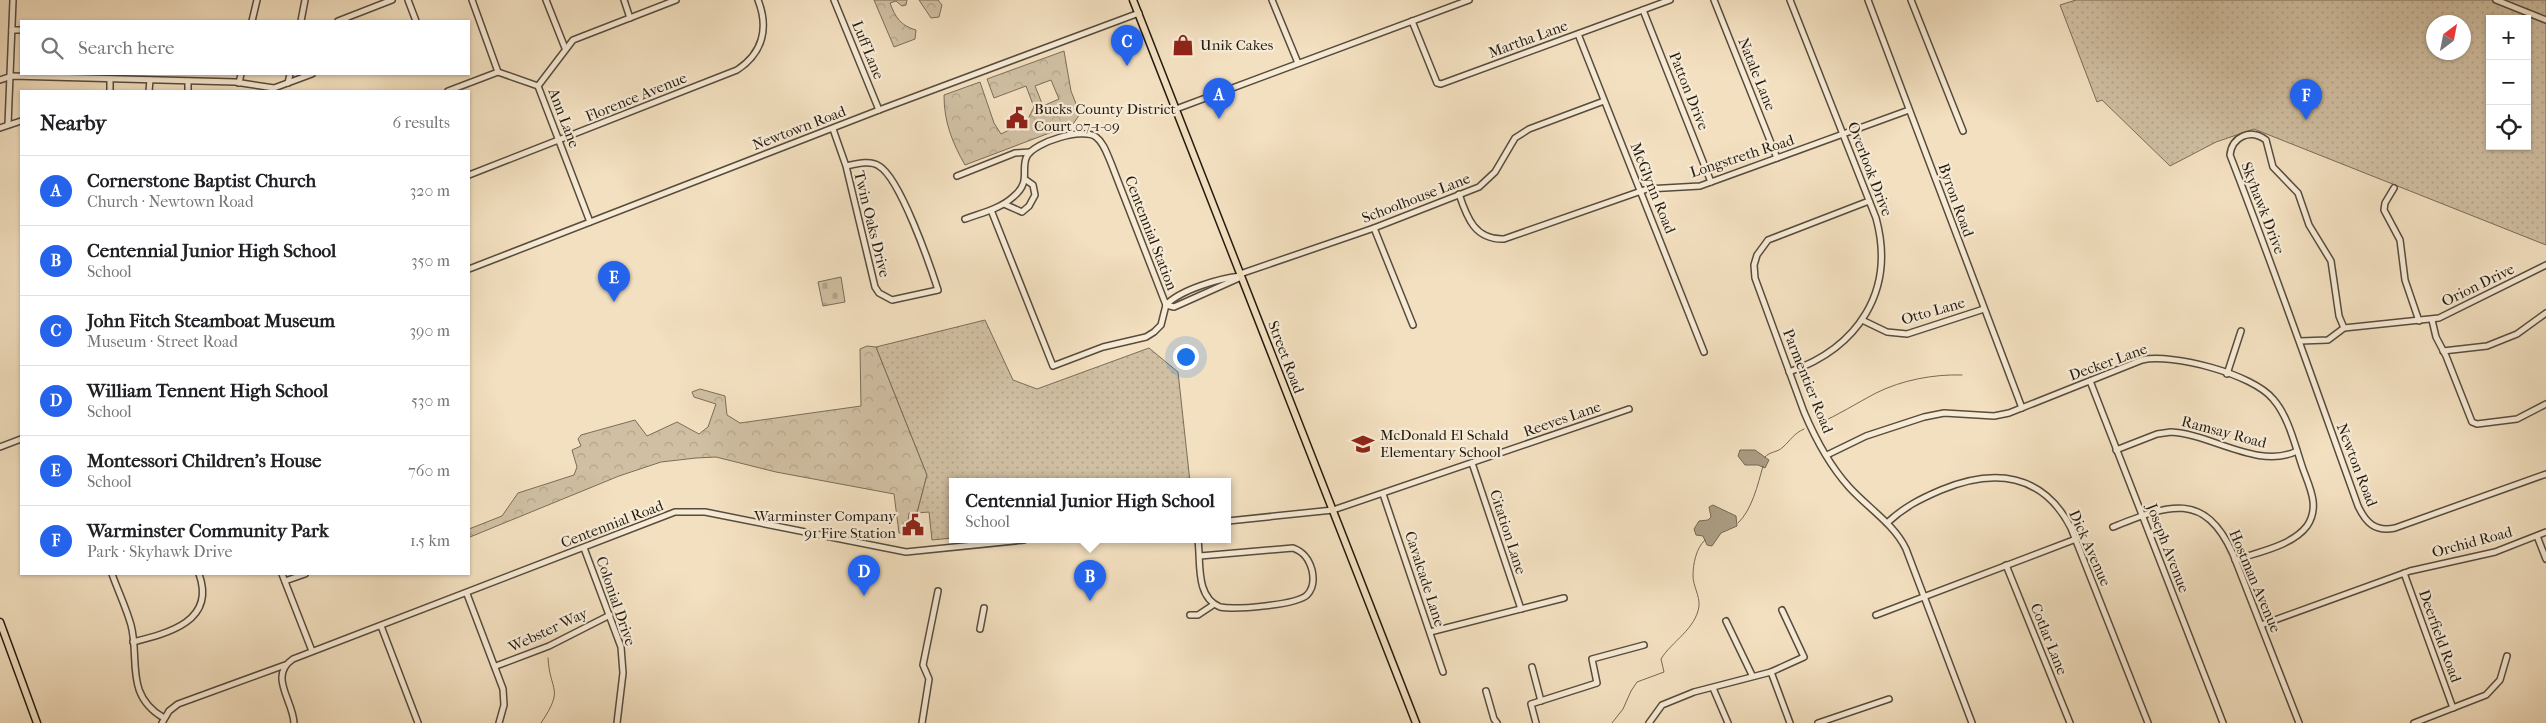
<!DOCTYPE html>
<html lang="en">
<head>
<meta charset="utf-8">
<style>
  :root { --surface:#fff; --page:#f2f2f2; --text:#202124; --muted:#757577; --line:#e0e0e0; --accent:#2563eb }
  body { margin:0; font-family:"IM FELL French Canon",serif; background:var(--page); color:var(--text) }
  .controls { position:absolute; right:15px; top:15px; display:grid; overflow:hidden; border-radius:0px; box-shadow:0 1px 4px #0004 }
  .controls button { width:45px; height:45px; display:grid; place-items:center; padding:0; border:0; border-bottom:1px solid var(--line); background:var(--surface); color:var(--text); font:25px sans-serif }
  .compass { position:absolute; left:2426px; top:15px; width:45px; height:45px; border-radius:50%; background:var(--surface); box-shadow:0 1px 4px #0004; rotate:32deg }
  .you { position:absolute; left:1185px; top:356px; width:18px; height:18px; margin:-12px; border:4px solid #fff; border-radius:50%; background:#1a73e8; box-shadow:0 0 0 8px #1a73e833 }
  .badge { display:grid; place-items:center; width:32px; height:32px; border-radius:50%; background:var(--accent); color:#fff; font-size:16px; font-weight:700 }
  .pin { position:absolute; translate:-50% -41px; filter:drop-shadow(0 1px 2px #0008) }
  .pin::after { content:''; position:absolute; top:26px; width:18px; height:15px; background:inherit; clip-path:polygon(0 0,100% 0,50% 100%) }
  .popup { position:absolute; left:949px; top:478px; width:282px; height:65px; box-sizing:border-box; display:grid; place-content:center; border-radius:0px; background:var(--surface); filter:drop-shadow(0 1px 4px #0005); font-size:16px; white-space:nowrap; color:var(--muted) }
  .popup b { font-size:19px; color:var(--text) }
  .popup::after { content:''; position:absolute; left:50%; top:100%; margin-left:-10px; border:10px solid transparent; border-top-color:var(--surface) }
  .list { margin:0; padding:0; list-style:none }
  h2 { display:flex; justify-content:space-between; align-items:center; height:65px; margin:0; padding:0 20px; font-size:21px }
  h2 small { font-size:16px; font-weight:400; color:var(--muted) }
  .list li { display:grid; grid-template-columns:32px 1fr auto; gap:15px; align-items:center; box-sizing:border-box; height:70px; padding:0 20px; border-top:1px solid var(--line) }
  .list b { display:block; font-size:19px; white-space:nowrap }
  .list p { margin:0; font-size:16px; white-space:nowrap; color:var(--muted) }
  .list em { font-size:16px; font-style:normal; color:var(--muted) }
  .icon { flex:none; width:28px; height:28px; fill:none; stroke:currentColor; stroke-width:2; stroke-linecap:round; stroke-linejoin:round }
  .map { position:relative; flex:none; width:2546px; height:723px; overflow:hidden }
  .search { position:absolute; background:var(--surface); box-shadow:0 1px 4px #0004; left:20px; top:20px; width:450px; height:55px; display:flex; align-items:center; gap:12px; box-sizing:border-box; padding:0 18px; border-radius:0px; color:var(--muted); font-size:19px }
  .panel { position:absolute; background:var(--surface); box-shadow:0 1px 4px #0004; left:20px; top:90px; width:450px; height:485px; border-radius:0px }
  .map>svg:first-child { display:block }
  .forest { fill:url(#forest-crowns); stroke:#7a6d5a; fill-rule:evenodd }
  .cemetery { fill:url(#cemetery-stones); stroke:#7a6d5a }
  .park { fill:url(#park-dots); stroke:#7a6d5a; fill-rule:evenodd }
  .water { fill:#ac9d84; stroke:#756956 }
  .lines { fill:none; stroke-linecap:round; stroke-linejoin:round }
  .stream { stroke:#756956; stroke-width:1 }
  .minor-casing { stroke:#574c3d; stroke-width:8 }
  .major-casing { stroke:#231b11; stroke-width:9 }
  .minor { stroke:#f7ebd6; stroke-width:5 }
  .major { stroke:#f3e0c0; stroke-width:6 }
  .labels { text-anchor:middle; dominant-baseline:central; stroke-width:4.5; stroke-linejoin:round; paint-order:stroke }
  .street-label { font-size:15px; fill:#231b11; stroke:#f7ebd6 }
  .poi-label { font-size:15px; fill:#231b11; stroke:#f7ebd6; text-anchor:start }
</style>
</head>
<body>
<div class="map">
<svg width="2546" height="723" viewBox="0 0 2546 723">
  <defs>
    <pattern id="forest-crowns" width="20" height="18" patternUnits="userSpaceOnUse" patternTransform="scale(1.25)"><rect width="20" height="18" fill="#d0bfa2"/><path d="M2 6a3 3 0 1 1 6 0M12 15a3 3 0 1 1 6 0" fill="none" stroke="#b2a48a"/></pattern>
    <pattern id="cemetery-stones" width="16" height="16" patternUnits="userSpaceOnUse" patternTransform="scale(1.25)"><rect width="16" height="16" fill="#d0bfa2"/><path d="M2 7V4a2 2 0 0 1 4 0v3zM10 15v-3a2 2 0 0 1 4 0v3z" fill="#b2a48a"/></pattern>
    <pattern id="park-dots" width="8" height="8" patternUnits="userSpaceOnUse" patternTransform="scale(1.25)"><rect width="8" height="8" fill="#d0bfa2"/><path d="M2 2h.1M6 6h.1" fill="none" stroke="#b2a48a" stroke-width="1.8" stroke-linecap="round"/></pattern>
  </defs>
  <rect width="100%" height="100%" fill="#f3e0c0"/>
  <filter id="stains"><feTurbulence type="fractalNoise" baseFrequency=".004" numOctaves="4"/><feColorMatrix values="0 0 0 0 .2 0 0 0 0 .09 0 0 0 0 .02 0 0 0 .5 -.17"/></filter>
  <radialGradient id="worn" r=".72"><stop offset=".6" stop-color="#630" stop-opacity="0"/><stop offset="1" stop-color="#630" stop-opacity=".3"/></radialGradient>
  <g class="forest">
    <path d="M874 0H907L906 5 902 6 896 1 890 3C895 17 901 26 916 30L915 39 894 47Z"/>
    <polygon points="919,0 938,0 942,5 939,17 931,18"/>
    <path d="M1064 51 1071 91 1080 114 1073 124 965 165C952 142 944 122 944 95L980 82 994 123 1001 134 1009 130V126L1024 123 1023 121 1028 119 1034 107 1026 86 994 98 987 79ZM1051 80 1059 99 1043 106 1035 86Z"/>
    <polygon points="867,346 876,347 927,475 917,513 909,513 908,521 906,521 907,534 899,533 894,494 776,472 716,457 696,458 661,462 619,476 470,537 469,529 502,516 518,493 574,475 577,467 572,450 581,446 578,439 581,435 635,420 647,436 677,422 699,434 708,427 716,404 694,397 692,392 700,389 725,396 727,415 740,423 861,406 860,349"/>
  </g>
  <polygon class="cemetery" points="841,277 845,302 823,306 818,282"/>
  <g class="park">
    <path d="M2076 0H2546V245L2254 129 2216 142 2170 166 2102 100 2097 102 2060 5ZM2490 19H2527V146H2490ZM2434 22H2464V52H2434Z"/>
    <polygon points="985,320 1013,380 1037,389 1149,348 1178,372 1190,482 952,482 952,538 932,540 929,512 917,513 927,475 876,347"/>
  </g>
  <g class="water">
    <polygon points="1740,450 1755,450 1769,460 1765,468 1758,465 1745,465 1738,456"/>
    <polygon points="1713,505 1736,516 1737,526 1721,533 1712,546 1707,545 1703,536 1696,535 1694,529 1699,521 1708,520 1711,517 1709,507"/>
  </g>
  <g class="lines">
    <g class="stream">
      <path d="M1818 424C1838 415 1857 403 1876 393 1902 380 1934 374 1962 375"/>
      <path d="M1765 457C1770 451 1777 453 1783 447 1791 440 1793 434 1804 429"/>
      <path d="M1738 523C1752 510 1758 484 1763 466"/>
      <path d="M541 723C565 687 550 693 548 658"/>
      <path d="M1612 723 1623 709 1631 691 1637 682 1664 672 1661 659C1671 642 1696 629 1699 606 1700 596 1693 586 1693 576 1693 564 1696 548 1705 540"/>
    </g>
    <g class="minor-casing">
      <g id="minor">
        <polyline points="408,0 416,21"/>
        <polyline points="472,0 498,72"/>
        <polyline points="546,0 565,48"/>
        <polyline points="624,0 630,18"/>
        <polyline points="834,0 879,110"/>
        <polyline points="1272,0 1298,63"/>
        <polyline points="1714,0 1777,158"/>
        <polyline points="1868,0 2022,408"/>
        <polyline points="1911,0 1963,131"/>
        <polyline points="2496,0 2546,20"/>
        <polyline points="1643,10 1711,182"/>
        <polyline points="252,21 257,0"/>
        <polyline points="301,21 305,0"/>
        <polyline points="338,21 392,0"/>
        <polyline points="1412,21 1437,83 1441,84 1670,0"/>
        <polyline points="12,30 21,30"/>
        <polyline points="1578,34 1704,352"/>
        <polyline points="0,80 12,76 235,82 274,88 312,74"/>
        <polyline points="239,83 241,74"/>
        <polyline points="288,83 290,74"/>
        <polyline points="538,86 573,40 676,0"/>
        <polyline points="538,86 590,222"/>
        <polyline points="110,91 110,79"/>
        <polyline points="149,91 150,80"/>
        <polyline points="188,91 188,81"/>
        <polyline points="448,91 498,72 538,86"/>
        <polyline points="1176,109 1469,0"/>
        <polyline points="8,125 13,0"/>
        <polyline points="0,128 21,121"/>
        <path d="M833 129 846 166 875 287 879 293 892 300 938 290C930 265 900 178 879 166 870 160 856 164 846 166"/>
        <path d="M469 175 737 70C763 53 769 28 758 0"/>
        <polyline points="957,176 1015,153 1030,152"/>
        <polyline points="2394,188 2385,203 2384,210 2400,240 2405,280 2419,321"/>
        <path d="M1459 194C1467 218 1475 240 1504 239L1647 189 1700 186 1909 110"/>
        <path d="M1869 201 1768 240 1757 255 1754 265 1755 278 1804 412C1815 438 1830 466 1849 487 1868 508 1894 524 1906 549L1972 723"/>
        <polyline points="1004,204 1022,212 1029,206 1035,195 1033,185 1026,180"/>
        <path d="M965 219C981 213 1000 209 1013 197 1032 182 1020 169 1027 156 1035 142 1083 127 1096 137 1104 143 1107 154 1111 163L1166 305 1161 325 1154 332 1146 337 1103 347 1053 366 991 210"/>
        <polyline points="1374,228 1413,325"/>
        <polyline points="469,269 879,110 1139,13"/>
        <polyline points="1240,274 1374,228 1479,187 1495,172 1515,138 1529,129 1604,101"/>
        <path d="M1166 305C1180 290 1220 278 1241 276"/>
        <polyline points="1166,305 1174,307 1239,278"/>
        <polyline points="1862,320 1887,332 1907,334 1984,309"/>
        <polyline points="2432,320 2436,337 2446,356 2472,422 2477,424 2517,419 2546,404"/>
        <path d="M2344 328 2339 316 2331 261 2309 225 2298 193 2273 167 2266 140C2250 128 2232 137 2230 155 2275 271 2316 389 2358 506 2366 523 2375 532 2395 528L2546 474"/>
        <polyline points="2300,341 2328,340 2344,328 2439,318 2546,265"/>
        <polyline points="2443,351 2487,346 2517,334 2546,313"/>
        <path d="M1789 372C1858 348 1896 291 1876 218L1790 0"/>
        <polyline points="2227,374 2241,331"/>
        <polyline points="2090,381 2223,723"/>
        <polyline points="0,447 21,439"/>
        <path d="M2116 450 2157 434 2171 432C2211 434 2259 470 2297 451"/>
        <path d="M1827 455 1866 436 1924 417 1944 413 1994 416 2009 413 2142 360C2172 353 2253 374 2273 399 2289 417 2295 446 2303 469 2310 488 2320 507 2307 526 2292 546 2258 552 2235 560"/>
        <polyline points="1472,463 1521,609"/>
        <polyline points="1383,494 1443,672"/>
        <polyline points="1228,521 1333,510 1629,409"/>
        <path d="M1887 523C1904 507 1920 499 1941 490 1994 468 2043 473 2071 528L2148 723"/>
        <path d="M2113 527C2166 506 2204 489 2233 554L2299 723"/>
        <polyline points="2537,536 2546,559"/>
        <path d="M1198 540C1201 562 1195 597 1220 607 1235 610 1297 605 1307 595 1314 588 1314 579 1312 570 1309 559 1304 552 1293 548L1200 556"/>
        <polyline points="584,548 621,647 623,673 617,723"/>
        <polyline points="2006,565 2070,723"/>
        <polyline points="2404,573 2453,708"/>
        <path d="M112 574C118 591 126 607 131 625 140 659 124 695 164 718"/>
        <polyline points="282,574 312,651"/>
        <polyline points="285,581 305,574"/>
        <polyline points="467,594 503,689 504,705 499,723"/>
        <polyline points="1190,615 1198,615 1213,605"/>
        <polyline points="1876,615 2076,539"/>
        <polyline points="1726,621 1752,675"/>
        <polyline points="2261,625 2410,571 2495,552 2546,532"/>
        <polyline points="381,626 418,723"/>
        <polyline points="980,629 984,608"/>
        <polyline points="1430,632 1564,598"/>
        <path d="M133 642C169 633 216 621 199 574"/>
        <polyline points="496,666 549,646 610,615"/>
        <polyline points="1532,667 1541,701"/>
        <polyline points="1771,672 1790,723"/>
        <polyline points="1713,688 1728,723"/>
        <polyline points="1486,691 1494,719 1497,723"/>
        <polyline points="162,723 169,711 178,704 285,665"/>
        <path d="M294 723C293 700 268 676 293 659L675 512H705L906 552 1024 540"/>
        <polyline points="922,723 929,679 923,665 938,591"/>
        <polyline points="1536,723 1531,704 1597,683 1592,659 1644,645"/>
        <polyline points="1649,723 1662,705 1694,692 1771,672 1804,657 1782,610"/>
        <polyline points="1818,723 1889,699"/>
        <polyline points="2414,723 2486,695 2500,680 2507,656"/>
      </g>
    </g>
    <g class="major-casing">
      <g id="major">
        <polyline points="1133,0 1416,723"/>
        <polyline points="0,622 37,723"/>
      </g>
    </g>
    <use href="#minor" class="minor"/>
    <use href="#major" class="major"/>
  </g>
  <defs>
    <g id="shop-bare" transform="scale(1.725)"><path d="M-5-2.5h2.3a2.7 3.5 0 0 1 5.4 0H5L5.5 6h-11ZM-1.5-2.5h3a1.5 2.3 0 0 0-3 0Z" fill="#8f2418" stroke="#f7ebd6" stroke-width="2.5" paint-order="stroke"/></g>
    <g id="civic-bare" transform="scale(1.725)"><path d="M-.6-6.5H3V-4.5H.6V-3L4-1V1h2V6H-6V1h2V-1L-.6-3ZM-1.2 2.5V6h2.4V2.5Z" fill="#8f2418" stroke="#f7ebd6" stroke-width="2.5" paint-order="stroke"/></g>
    <g id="school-bare" transform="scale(1.725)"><path d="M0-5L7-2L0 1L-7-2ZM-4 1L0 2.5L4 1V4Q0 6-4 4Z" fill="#8f2418" stroke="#f7ebd6" stroke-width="2.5" paint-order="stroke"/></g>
  </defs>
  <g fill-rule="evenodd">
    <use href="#shop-bare" x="1183" y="45"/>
    <use href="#civic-bare" x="1017" y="118"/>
    <use href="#school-bare" x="1363" y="444"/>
    <use href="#civic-bare" x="913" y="525"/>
  </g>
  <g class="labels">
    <g class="street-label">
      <text transform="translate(1528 39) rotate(-20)">Martha Lane</text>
      <text transform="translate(868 50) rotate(68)">Luff Lane</text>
      <text transform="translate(1757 74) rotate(68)">Natale Lane</text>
      <text transform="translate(1689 91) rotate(68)">Patton Drive</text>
      <text transform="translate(636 97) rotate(-22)">Florence Avenue</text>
      <text transform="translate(564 118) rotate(69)">Ann Lane</text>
      <text transform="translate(799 128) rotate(-21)">Newtown Road</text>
      <text transform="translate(1742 156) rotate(-18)">Longstreth Road</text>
      <text transform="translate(1870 169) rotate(69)">Overlook Drive</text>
      <text transform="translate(1653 188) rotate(68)">McGlynn Road</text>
      <text transform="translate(1416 198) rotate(-21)">Schoolhouse Lane</text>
      <text transform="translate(1956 200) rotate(70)">Byron Road</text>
      <text transform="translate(2263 208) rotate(69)">Skyhawk Drive</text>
      <text transform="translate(872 224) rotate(76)">Twin Oaks Drive</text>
      <text transform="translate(1151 233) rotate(69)">Centennial Station</text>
      <text transform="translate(2478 285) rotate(-26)">Orion Drive</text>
      <text transform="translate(1933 311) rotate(-16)">Otto Lane</text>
      <text transform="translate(1286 357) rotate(69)">Street Road</text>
      <text transform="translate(2108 362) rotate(-20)">Decker Lane</text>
      <text transform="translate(1808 381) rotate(68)">Parmentier Road</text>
      <text transform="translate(1562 419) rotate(-19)">Reeves Lane</text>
      <text transform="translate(2224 432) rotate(15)">Ramsay Road</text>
      <text transform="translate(2357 465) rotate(69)">Newton Road</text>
      <text transform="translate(612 524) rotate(-21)">Centennial Road</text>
      <text transform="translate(1508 532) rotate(72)">Citation Lane</text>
      <text transform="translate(2472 542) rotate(-15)">Orchid Road</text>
      <text transform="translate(2090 548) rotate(66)">Dick Avenue</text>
      <text transform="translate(2168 548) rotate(69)">Joseph Avenue</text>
      <text transform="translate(1425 579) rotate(72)">Cavalcade Lane</text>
      <text transform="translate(2255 581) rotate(67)">Hostman Avenue</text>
      <text transform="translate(616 601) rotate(71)">Colonial Drive</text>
      <text transform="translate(548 630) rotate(-25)">Webster Way</text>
      <text transform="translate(2440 636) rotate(70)">Deerfield Road</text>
      <text transform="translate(2049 639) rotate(68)">Cotlar Lane</text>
    </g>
    <g class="poi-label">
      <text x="1200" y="45">Unik Cakes</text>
      <text x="1034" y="109">Bucks County District<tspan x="1034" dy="17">Court 07-1-09</tspan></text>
      <text x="1380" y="435">McDonald El Schald<tspan x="1380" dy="17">Elementary School</tspan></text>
      <text x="896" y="516" text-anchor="end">Warminster Company<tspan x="896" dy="17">91 Fire Station</tspan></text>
    </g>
  </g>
  <rect width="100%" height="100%" filter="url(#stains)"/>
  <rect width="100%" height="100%" fill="url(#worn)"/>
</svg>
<div class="controls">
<button>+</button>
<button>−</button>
<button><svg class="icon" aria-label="locate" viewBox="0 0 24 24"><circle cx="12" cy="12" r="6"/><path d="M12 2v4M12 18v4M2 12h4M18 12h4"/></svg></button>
</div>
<svg class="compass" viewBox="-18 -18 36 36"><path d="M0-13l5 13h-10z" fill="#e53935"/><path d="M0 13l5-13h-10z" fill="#757577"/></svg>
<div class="you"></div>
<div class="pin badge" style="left:1219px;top:119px">A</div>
<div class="pin badge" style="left:1090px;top:601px">B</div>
<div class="popup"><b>Centennial Junior High School</b>School</div>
<div class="pin badge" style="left:1127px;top:66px">C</div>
<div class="pin badge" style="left:864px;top:596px">D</div>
<div class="pin badge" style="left:614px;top:302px">E</div>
<div class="pin badge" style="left:2306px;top:120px">F</div>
<div class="search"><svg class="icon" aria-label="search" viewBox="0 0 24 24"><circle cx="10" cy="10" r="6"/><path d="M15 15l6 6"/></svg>Search here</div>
<section class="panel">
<h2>Nearby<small>6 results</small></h2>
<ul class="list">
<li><span class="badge">A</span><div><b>Cornerstone Baptist Church</b><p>Church · Newtown Road</p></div><em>320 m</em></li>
<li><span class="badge">B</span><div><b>Centennial Junior High School</b><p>School</p></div><em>350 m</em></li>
<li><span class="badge">C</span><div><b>John Fitch Steamboat Museum</b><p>Museum · Street Road</p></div><em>390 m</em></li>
<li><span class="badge">D</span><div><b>William Tennent High School</b><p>School</p></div><em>530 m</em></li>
<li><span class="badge">E</span><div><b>Montessori Children's House</b><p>School</p></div><em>760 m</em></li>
<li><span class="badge">F</span><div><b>Warminster Community Park</b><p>Park · Skyhawk Drive</p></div><em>1.5 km</em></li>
</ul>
</section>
</div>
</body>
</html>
